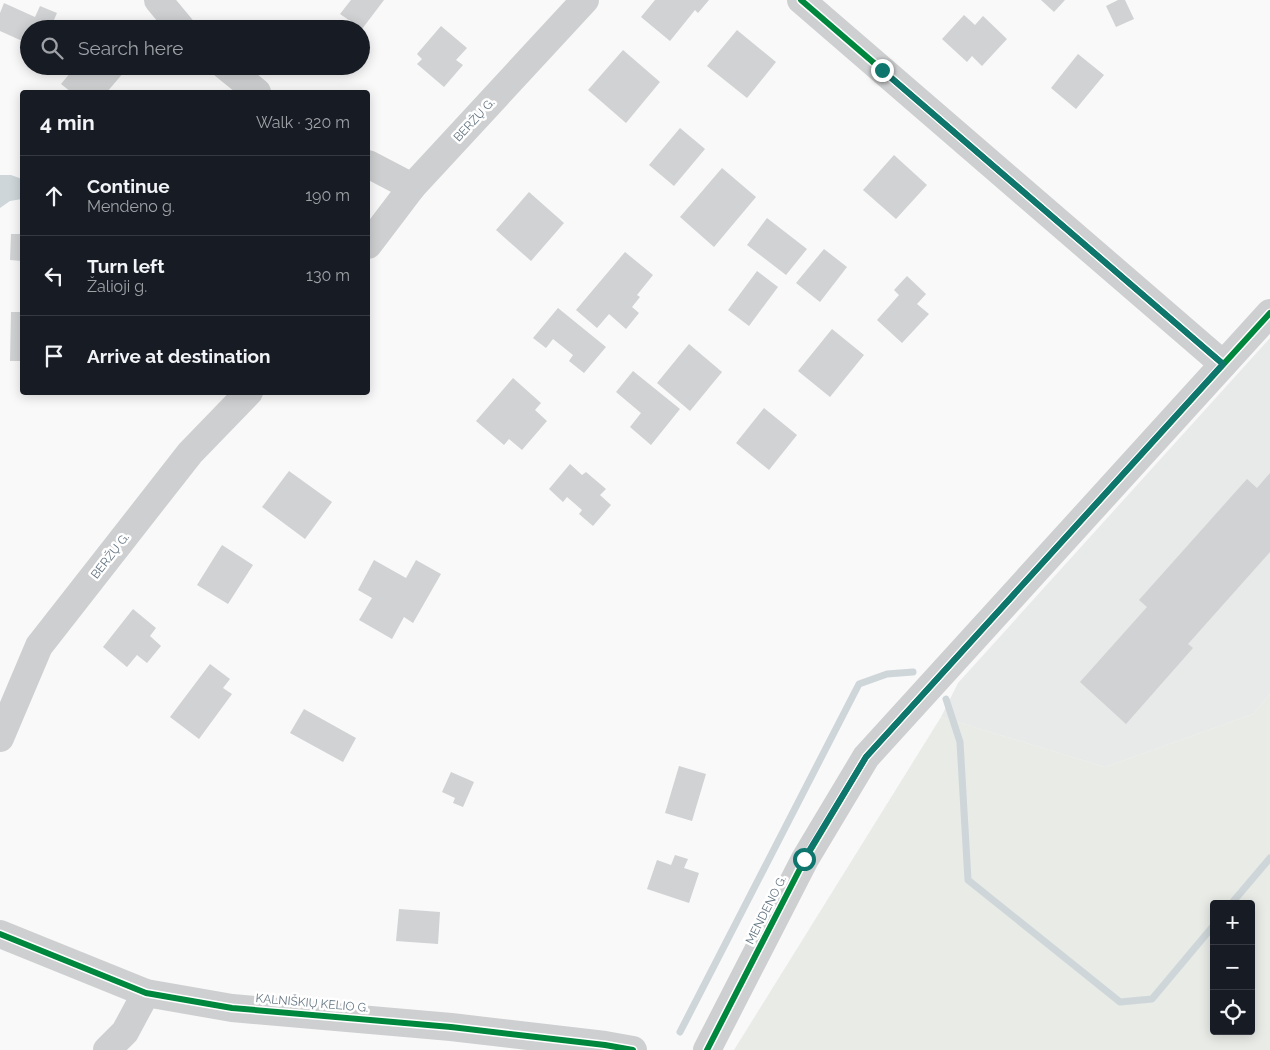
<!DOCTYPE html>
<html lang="en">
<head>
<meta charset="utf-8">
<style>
  :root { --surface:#171b24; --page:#20242c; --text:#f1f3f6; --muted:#9ea1a6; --line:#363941 }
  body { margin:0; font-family:Raleway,sans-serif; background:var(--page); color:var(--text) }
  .controls { position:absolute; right:15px; bottom:15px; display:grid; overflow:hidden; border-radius:5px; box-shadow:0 2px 12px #0003 }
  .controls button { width:45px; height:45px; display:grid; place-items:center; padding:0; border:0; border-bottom:1px solid var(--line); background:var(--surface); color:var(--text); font:25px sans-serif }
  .stop { position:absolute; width:15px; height:15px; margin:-11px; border:4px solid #0f766e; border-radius:50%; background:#fff }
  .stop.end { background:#0f766e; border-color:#fff; box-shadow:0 1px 5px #0008 }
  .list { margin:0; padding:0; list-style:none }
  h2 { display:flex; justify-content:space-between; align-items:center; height:65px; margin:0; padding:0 20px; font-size:21px }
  h2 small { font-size:16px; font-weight:400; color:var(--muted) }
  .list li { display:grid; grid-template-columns:32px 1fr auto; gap:15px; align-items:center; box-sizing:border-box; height:80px; padding:0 20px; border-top:1px solid var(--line) }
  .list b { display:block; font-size:19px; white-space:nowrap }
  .list p { margin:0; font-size:16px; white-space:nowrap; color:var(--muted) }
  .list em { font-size:16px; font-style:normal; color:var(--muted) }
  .icon { flex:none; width:28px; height:28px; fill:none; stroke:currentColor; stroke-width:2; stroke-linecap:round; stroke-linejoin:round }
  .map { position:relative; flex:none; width:1270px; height:1050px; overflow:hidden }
  .search { position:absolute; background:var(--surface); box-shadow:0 2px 12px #0003; left:20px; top:20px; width:350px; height:55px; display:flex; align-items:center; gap:12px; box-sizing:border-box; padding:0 18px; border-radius:28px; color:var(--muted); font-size:19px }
  .panel { position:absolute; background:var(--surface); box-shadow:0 2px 12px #0003; left:20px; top:90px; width:350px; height:305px; border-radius:5px }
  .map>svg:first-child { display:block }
  .built { fill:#e8e9e9 }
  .green { fill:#e8ebe6; fill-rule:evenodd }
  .water { fill:#ced6d9 }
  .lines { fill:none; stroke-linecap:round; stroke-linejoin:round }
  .stream { stroke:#ced6d9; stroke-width:7 }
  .building { fill:#d0d2d3 }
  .street { stroke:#cecfd0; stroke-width:28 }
  .cycleway-casing { stroke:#fff; stroke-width:9 }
  .cycleway { stroke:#00873e; stroke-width:6 }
  .route { stroke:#0f766e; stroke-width:6 }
  .labels { text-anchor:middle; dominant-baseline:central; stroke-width:5; stroke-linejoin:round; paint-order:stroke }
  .street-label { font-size:12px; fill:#657683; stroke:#fff }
</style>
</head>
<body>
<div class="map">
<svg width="1270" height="1050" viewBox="0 0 1270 1050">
  <rect width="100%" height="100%" fill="#f9f9f9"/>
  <polygon class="built" points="1270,338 1270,694 1253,714 1105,767 941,717 958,683"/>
  <path class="green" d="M1270 694V1050H734L941 717 1105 767 1253 714ZM1214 904H1251V1031H1214Z"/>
  <polygon class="water" points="0,175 11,175 22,179 22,199 10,201 0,208"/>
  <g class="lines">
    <g class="stream">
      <polyline points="946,699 960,742 968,880 1120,1002 1152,999 1214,925"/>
      <polyline points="1231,904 1270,858"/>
      <polyline points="680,1032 859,684 887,674 913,672"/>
    </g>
  </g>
  <g class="building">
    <polygon points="351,0 384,0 362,29 340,14"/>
    <polygon points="655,0 709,0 698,13 695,10 670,41 641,17"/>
    <polygon points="1041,0 1065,0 1054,12"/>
    <polygon points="1118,0 1125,0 1134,19 1116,27 1106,6"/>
    <polygon points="4,3 35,17 40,6 57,13 50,29 29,29 29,44 0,31 0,13"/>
    <polygon points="964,15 975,25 983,16 1007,39 982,66 972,56 967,62 942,39"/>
    <polygon points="441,26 467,48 456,60 463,65 444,87 417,64 422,59 417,54"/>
    <polygon points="737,30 776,62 747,98 707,66"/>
    <polygon points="623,50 660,82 626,123 588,90"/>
    <polygon points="1078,54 1104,75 1076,109 1051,88"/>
    <polygon points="76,66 118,66 124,72 107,92 71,92 61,84"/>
    <polygon points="680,128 705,149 674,186 649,165"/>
    <polygon points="894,155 927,185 896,219 863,190"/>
    <polygon points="722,168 756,197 714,247 680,217"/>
    <polygon points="529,192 564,223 531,261 496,230"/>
    <polygon points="767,218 807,249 786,275 747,245"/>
    <polygon points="11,234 22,234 22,261 10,260"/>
    <polygon points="824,249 847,267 820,302 796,283"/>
    <polygon points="625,252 653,275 637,295 640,297 632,307 639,313 626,329 609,314 597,328 576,310"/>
    <polygon points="757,271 778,287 749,326 728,310"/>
    <polygon points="907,276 926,294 917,304 929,314 902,343 877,320 899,295 894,290"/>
    <polygon points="558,308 606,347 584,373 569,361 573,355 553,339 546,348 533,338"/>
    <polygon points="11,312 22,312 22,361 10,361"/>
    <polygon points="832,329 864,355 830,397 798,371"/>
    <polygon points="689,344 722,372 690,411 657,383"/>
    <polygon points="633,371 680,409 651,445 630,427 641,413 616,392"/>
    <polygon points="513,378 541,403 535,410 547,421 522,450 509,439 504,445 476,421"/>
    <polygon points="764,408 797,435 769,470 736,443"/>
    <polygon points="570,464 582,475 586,472 606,489 600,495 611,505 593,526 579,514 582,510 567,497 563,502 549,489"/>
    <polygon points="289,471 332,502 305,539 262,507"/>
    <polygon points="1270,473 1270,552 1188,644 1193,648 1126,724 1080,682 1147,607 1139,600 1247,479 1257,488"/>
    <polygon points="222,545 253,565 228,604 197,585"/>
    <polygon points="374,560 406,578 416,560 441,574 413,623 404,617 392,639 359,620 372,598 358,590"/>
    <polygon points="133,609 156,628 150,636 161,646 147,663 137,655 127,667 103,647"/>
    <polygon points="210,664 230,679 223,688 232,694 199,739 170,717"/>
    <polygon points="304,709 356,738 343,762 290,733"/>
    <polygon points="679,766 706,774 692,821 665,813"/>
    <polygon points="451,772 474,782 463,807 453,803 455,798 442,792"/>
    <polygon points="675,855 688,859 684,868 699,873 689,903 647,889 657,860 671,865"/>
    <polygon points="399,909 440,912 438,944 396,941"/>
  </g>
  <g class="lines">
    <g class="street">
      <polyline points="158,0 182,29"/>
      <polyline points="801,0 1223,364"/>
      <polyline points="225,66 257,92"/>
      <polyline points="368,164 412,187"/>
      <polyline points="368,245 412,187 585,0"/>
      <polyline points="0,738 39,646 190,453 249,392"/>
      <polyline points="0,934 146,993 232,1008 451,1027 605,1045 633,1050"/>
      <polyline points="107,1050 125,1032 146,993"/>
      <polyline points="707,1050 805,859 866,757 1270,313"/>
    </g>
    <g class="cycleway-casing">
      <g id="cycleway">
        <polyline points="801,0 1223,364"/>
        <polyline points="0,934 146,993 232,1008 451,1027 605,1045 633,1050"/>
        <polyline points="707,1050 805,859 866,757 1270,313"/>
      </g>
    </g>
    <use href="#cycleway" class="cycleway"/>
  </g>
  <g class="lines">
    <polyline class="route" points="804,859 866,757 1223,364 882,70"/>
  </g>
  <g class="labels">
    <g class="street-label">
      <text transform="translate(474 120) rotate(-47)">BERŽŲ G.</text>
      <text transform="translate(110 556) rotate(-52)">BERŽŲ G.</text>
      <text transform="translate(766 910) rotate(-63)">MENDENO G.</text>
      <text transform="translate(312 1003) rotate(5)">KALNIŠKIŲ KELIO G.</text>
    </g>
  </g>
</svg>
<div class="controls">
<button>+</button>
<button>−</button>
<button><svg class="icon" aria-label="locate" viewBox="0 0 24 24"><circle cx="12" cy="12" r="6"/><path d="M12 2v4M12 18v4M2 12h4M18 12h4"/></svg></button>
</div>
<div class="stop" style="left:804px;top:859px"></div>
<div class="stop end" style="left:882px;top:70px"></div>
<div class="search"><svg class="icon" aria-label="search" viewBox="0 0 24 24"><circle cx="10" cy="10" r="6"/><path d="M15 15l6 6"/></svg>Search here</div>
<section class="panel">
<h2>4 min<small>Walk · 320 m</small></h2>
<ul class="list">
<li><svg class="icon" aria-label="ahead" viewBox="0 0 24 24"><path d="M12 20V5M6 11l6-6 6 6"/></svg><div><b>Continue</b><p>Mendeno g.</p></div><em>190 m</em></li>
<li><svg class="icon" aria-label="left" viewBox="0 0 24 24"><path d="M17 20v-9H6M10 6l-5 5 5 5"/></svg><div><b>Turn left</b><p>Žalioji g.</p></div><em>130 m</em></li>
<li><svg class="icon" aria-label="arrive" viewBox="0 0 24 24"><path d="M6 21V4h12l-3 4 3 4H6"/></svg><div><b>Arrive at destination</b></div></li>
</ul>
</section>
</div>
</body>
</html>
